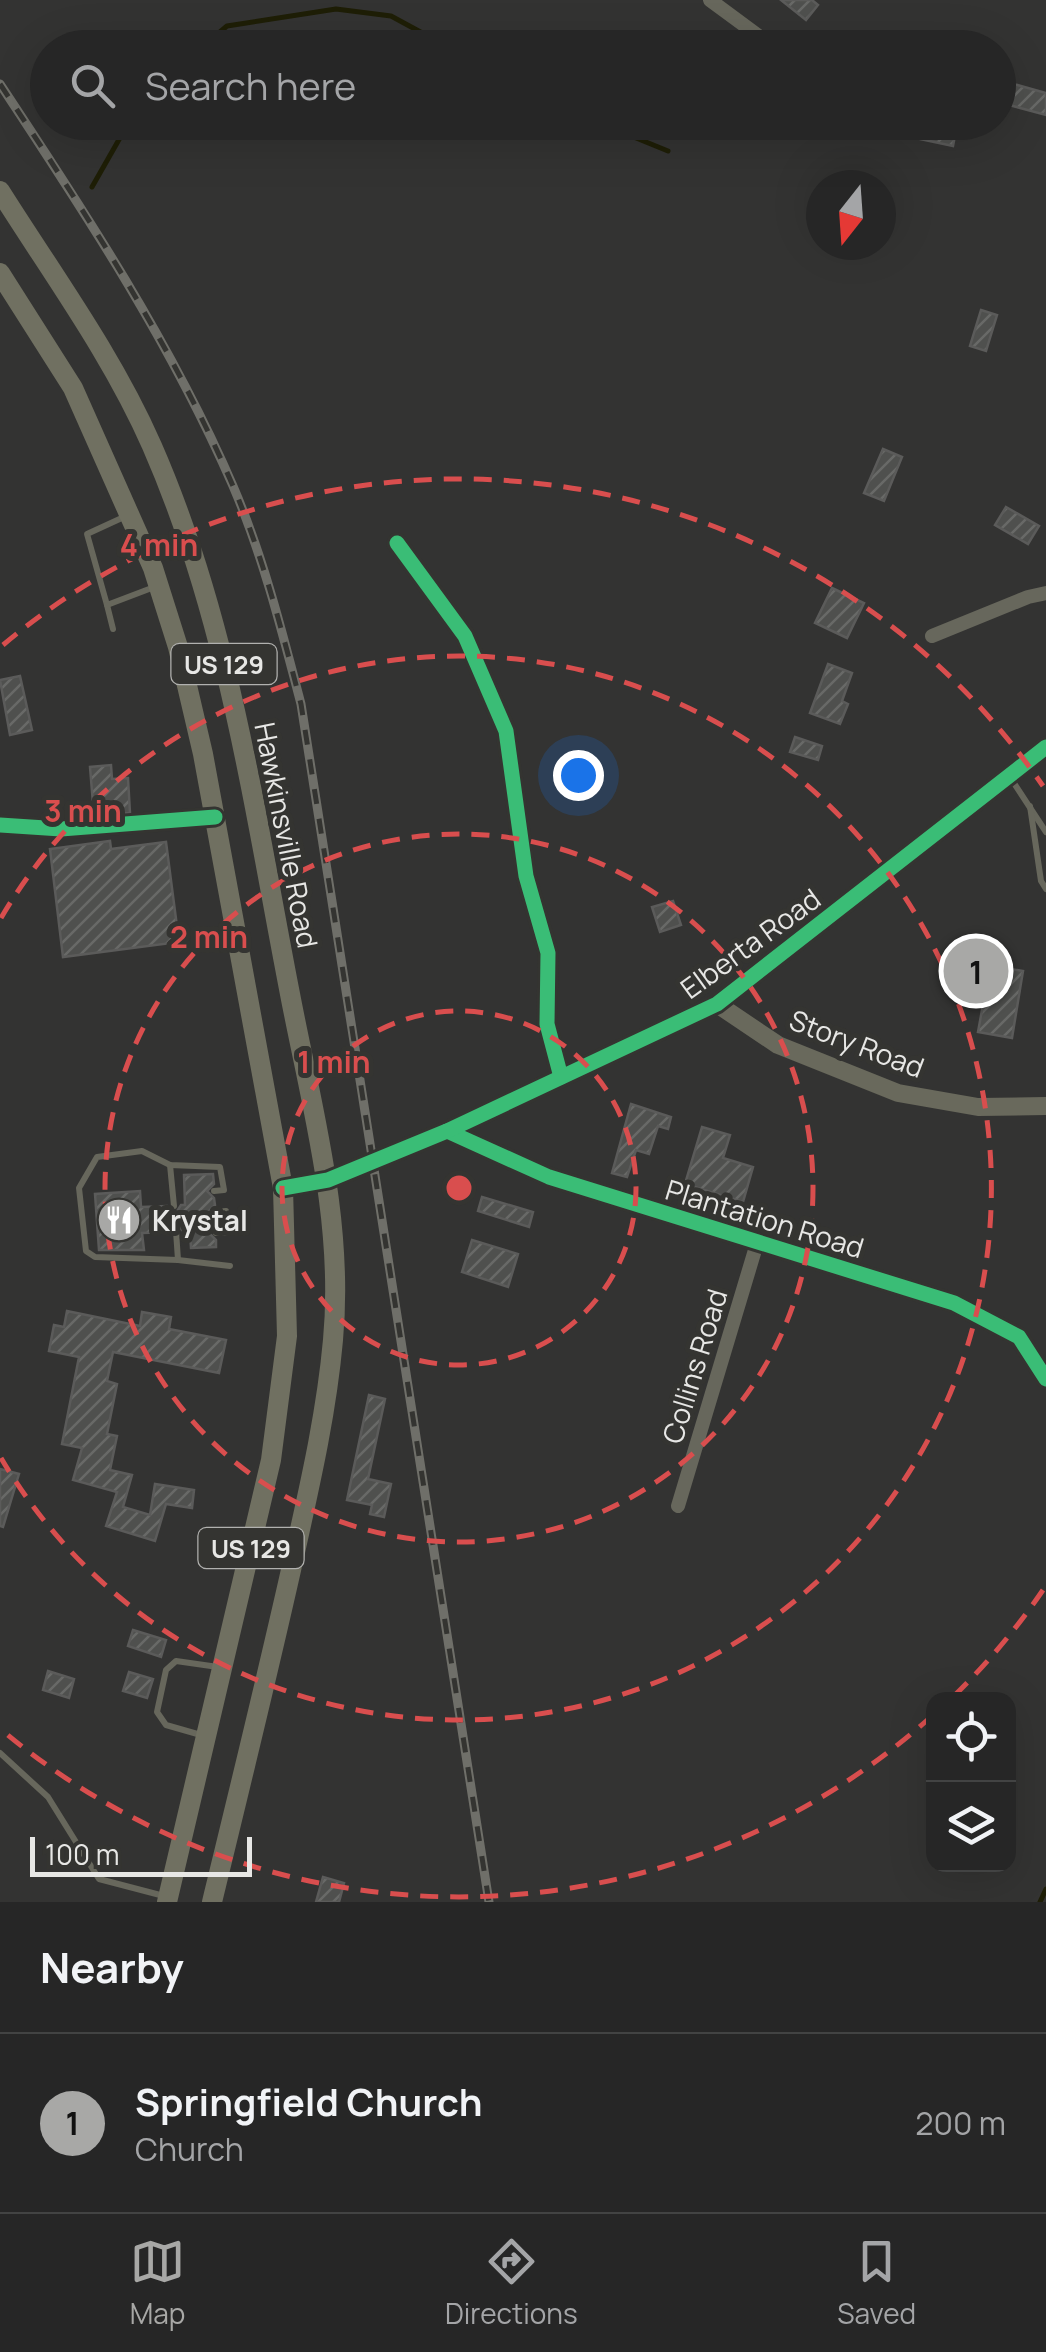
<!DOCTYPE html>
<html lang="en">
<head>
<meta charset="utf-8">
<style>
  :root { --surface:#262626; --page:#323232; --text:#f1f3f6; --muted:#a4a5a7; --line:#424343; --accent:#a8a8a6 }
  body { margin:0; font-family:Manrope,sans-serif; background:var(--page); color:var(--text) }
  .controls { position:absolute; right:30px; bottom:30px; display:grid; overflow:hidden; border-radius:20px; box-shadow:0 10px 40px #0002 }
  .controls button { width:90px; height:90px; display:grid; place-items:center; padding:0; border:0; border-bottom:2px solid var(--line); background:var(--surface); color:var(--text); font:50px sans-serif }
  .compass { position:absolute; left:806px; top:170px; width:90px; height:90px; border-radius:50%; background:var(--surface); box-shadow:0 10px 40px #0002; rotate:197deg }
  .scale { position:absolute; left:30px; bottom:25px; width:222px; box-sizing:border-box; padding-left:10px; border:5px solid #e7e7e5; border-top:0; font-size:28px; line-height:35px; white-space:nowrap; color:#e7e7e5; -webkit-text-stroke:8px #343431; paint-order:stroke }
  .you { position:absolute; left:578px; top:775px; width:35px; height:35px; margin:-25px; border:8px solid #fff; border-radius:50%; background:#1a73e8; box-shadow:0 0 0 15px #1a73e833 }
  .badge { display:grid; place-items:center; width:65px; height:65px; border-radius:50%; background:var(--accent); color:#111; font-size:32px; font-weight:700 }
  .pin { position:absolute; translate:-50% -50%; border:5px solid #fff; box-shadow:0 2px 10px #0006 }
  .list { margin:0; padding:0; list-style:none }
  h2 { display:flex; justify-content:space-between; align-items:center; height:130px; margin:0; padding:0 40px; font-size:42px }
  h2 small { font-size:32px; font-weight:400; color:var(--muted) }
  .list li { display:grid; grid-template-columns:65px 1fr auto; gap:30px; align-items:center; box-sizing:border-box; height:180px; padding:0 40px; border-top:2px solid var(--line) }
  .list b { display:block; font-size:38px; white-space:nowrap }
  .list p { margin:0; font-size:32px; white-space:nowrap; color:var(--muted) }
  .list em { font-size:32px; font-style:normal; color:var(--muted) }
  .icon { flex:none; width:55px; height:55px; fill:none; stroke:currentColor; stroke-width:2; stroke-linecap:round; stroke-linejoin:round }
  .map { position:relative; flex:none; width:1046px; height:1902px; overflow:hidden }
  .search { position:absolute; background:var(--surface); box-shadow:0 10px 40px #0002; left:30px; right:30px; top:30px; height:110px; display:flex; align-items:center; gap:25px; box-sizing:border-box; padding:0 35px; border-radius:55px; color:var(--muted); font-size:38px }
  .sheet { height:310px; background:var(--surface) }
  nav { display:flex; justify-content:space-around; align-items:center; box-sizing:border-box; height:140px; border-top:2px solid var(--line); background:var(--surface); font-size:28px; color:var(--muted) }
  nav a { display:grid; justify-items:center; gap:5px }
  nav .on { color:var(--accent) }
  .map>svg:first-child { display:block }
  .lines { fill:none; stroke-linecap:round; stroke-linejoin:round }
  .stream { stroke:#1e1e06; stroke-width:5 }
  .building { fill:url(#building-hatch); stroke:#5b5b5a; stroke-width:2.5 }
  .lane { stroke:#67675c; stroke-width:6 }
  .street { stroke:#67675c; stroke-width:14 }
  .secondary { stroke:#69695c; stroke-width:18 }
  .primary { stroke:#707061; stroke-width:20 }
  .rail-casing { stroke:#6f6f69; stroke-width:9 }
  .rail { stroke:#343431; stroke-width:5; stroke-dasharray:15; stroke-linecap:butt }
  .cycleway-casing { stroke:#343431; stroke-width:21 }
  .cycleway { stroke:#3abd76; stroke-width:15 }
  .ring { fill:none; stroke:#d94e4e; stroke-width:5; stroke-dasharray:18 12 }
  .labels { text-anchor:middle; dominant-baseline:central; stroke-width:10; stroke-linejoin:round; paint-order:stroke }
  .shield { fill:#343431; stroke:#b1b1af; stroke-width:2.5 }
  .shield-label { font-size:25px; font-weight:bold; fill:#e7e7e5 }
  .street-label { font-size:28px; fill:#e7e7e5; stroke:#343431 }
  .poi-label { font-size:28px; font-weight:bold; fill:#e7e7e5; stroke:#343431; text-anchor:start }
  .centre { fill:#d94e4e; stroke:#343431; stroke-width:5 }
  .ring-label { font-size:30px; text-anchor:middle; font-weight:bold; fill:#d94e4e; stroke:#343431; stroke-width:10; stroke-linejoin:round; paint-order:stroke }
</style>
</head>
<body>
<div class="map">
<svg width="1046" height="1902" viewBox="0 0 1046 1902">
  <defs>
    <pattern id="building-hatch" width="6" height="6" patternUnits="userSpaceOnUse" patternTransform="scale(2.5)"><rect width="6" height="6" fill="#4f504e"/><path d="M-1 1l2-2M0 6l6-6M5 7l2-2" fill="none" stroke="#686967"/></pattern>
  </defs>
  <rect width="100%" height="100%" fill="#333332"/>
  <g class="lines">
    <g class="stream">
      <polyline points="201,48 227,26 336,9 391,16 450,48"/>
      <polyline points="597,122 668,151"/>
      <polyline points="92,187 129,122"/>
      <polyline points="1040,1902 1046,1889"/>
    </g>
  </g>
  <g class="building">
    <polygon points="781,0 812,0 818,5 806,20"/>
    <polygon points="1003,81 1046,93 1046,115 998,102"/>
    <polygon points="909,122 957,125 953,146 906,136"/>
    <polygon points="981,310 997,315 986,351 970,346"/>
    <polygon points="883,449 902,457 884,501 864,493"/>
    <polygon points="1006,507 1039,526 1028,544 995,525"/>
    <polygon points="832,588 864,603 847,638 815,623"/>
    <polygon points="828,664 852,673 842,701 848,704 840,724 810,713"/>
    <polygon points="20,676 32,730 10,735 0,680"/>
    <polygon points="795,737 822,746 818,760 790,752"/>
    <polygon points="111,765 112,779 128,778 130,813 94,816 90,767"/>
    <polygon points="110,841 111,849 166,842 179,942 63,957 50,849"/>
    <polygon points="673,901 681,925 660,932 652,907"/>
    <polygon points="981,964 1023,971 1012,1038 978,1032 986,988 977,987"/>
    <polygon points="631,1104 671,1117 668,1129 658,1126 649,1154 636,1150 627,1177 612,1173"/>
    <polygon points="702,1127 730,1135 723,1158 753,1167 743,1202 685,1184"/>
    <polygon points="213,1174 214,1184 207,1191 214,1198 215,1205 208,1212 215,1219 215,1226 209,1233 216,1240 216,1247 191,1248 190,1231 183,1231 176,1224 169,1232 142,1233 144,1250 99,1250 95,1194 140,1191 141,1207 167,1206 170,1212 176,1213 181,1205 185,1205 184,1175"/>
    <polygon points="482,1197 533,1212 529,1227 478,1211"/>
    <polygon points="472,1240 518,1254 508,1287 462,1272"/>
    <polygon points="67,1311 140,1326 142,1312 171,1317 169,1329 226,1340 219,1373 113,1352 107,1381 117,1384 107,1434 117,1436 110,1470 132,1475 123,1507 150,1515 155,1484 194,1490 192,1508 166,1504 155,1541 106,1526 117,1492 73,1480 82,1448 62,1444 79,1357 49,1351 54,1325 64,1327"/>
    <polygon points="369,1395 385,1399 368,1479 391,1484 384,1517 370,1514 372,1505 347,1500"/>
    <polygon points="0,1469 19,1474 3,1527 0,1526"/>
    <polygon points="133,1630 166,1640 161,1657 128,1646"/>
    <polygon points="48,1671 74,1679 69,1698 43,1690"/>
    <polygon points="129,1672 153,1679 147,1698 123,1691"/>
    <polygon points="323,1877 344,1883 339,1902 316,1902"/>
  </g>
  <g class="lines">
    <g class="lane">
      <polyline points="124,517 87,534 107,605 157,586"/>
      <polyline points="107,605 113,629"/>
      <polyline points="1010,777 1046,832"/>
      <polyline points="1030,806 1041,881 1046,889"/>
      <polyline points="170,1165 174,1206"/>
      <polyline points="214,1191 224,1190 220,1167 170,1165 142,1151 97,1157 79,1188 86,1251 95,1257 178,1260 230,1266"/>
      <polyline points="215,1212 226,1211"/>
      <polyline points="176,1231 178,1260"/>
      <polyline points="216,1233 228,1232"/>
      <polyline points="201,1735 166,1725 157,1712 166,1670 176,1661 218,1667"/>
      <polyline points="0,1753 48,1797 99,1879 164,1896"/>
    </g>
    <g class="street">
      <polyline points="710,0 775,48"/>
      <polyline points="397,543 465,636 506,731 526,876 548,953 547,1024 561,1077"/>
      <polyline points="932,636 1028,597 1046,593"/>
      <polyline points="0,825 61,829 215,817"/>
      <polyline points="447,1131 549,1177 954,1303 1019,1337 1046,1379"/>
      <polyline points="678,1506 758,1240"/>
    </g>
    <g class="secondary">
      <polyline points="717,1004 778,1045 898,1093 978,1107 1046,1106"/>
      <polyline points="283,1188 328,1180 447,1131 717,1004 1046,747"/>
    </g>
    <g class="primary">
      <path d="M0 191C53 275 112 355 152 446 228 619 254 809 290 994 312 1109 344 1221 333 1340 326 1418 308 1493 291 1570 266 1681 239 1791 212 1902"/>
      <polyline points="0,273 73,388 153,568 178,647 203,754 283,1188 287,1336 271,1460 167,1902"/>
    </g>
    <g class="rail-casing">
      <path id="rail" d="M0 84C86 214 171 343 233 486 263 556 282 631 301 704L489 1902"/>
    </g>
    <use href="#rail" class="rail"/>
    <g class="cycleway-casing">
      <g id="cycleway">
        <polyline points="397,543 465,636 506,731 526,876 548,953 547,1024 561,1077"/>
        <polyline points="0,825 61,829 215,817"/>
        <polyline points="447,1131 549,1177 954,1303 1019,1337 1046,1379"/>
        <polyline points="283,1188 328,1180 447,1131 717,1004 1046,747"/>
      </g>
    </g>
    <use href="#cycleway" class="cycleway"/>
  </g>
  <g class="ring">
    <circle cx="459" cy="1188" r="177"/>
    <circle cx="459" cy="1188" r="354"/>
    <path d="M1 918A532 532 0 1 1 1 1458"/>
    <path d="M1043 1590A709 709 0 0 1 952 1698M933 1715A709 709 0 0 1 3 1731M3 645A709 709 0 0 1 1043 786"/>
  </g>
  <defs>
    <g id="restaurant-disc" transform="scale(2.25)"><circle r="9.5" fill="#a8a8a6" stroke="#343431"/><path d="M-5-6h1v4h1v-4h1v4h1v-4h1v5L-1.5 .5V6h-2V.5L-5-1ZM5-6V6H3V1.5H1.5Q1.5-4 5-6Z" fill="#fff"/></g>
  </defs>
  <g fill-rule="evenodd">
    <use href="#restaurant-disc" x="119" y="1220"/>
  </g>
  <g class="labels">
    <g class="shield">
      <rect x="171.5" y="644" width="105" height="40" rx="8"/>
      <rect x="198.5" y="1528" width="105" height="40" rx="8"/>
    </g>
    <g class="shield-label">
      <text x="224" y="664">US 129</text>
      <text x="251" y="1548">US 129</text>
    </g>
    <g class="street-label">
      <text transform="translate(287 835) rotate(79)">Hawkinsville Road</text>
      <text transform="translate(750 943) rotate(-36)">Elberta Road</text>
      <text transform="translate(857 1043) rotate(21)">Story Road</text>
      <text transform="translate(765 1218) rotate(17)">Plantation Road</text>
      <text transform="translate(694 1366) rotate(-73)">Collins Road</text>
    </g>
    <g class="poi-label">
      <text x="152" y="1220">Krystal</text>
    </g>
  </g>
  <circle cx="459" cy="1188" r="15" class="centre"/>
  <g class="ring-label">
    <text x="159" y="556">4 min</text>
    <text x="83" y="822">3 min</text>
    <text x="209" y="948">2 min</text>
    <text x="334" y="1073">1 min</text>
  </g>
</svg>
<div class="controls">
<button><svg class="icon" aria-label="locate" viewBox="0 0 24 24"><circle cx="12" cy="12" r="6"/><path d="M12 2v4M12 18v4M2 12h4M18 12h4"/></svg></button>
<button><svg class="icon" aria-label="layers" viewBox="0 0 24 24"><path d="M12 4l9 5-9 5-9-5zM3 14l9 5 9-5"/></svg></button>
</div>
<svg class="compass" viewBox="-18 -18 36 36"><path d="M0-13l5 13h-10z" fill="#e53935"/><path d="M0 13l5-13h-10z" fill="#a4a5a7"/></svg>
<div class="scale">100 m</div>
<div class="you"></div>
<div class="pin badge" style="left:976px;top:971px">1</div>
<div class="search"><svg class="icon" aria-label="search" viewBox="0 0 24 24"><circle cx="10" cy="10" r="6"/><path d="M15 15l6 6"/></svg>Search here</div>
</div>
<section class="sheet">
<h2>Nearby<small></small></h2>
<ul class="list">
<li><span class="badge">1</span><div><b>Springfield Church</b><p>Church</p></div><em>200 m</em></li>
</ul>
</section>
<nav>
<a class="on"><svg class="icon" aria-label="map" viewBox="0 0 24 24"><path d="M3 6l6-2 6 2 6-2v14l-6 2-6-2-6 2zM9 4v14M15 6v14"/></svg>Map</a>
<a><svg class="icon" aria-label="directions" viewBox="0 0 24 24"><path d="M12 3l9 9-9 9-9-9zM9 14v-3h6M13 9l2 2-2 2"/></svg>Directions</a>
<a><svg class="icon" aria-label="saved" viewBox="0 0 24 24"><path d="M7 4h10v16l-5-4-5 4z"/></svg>Saved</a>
</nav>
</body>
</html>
